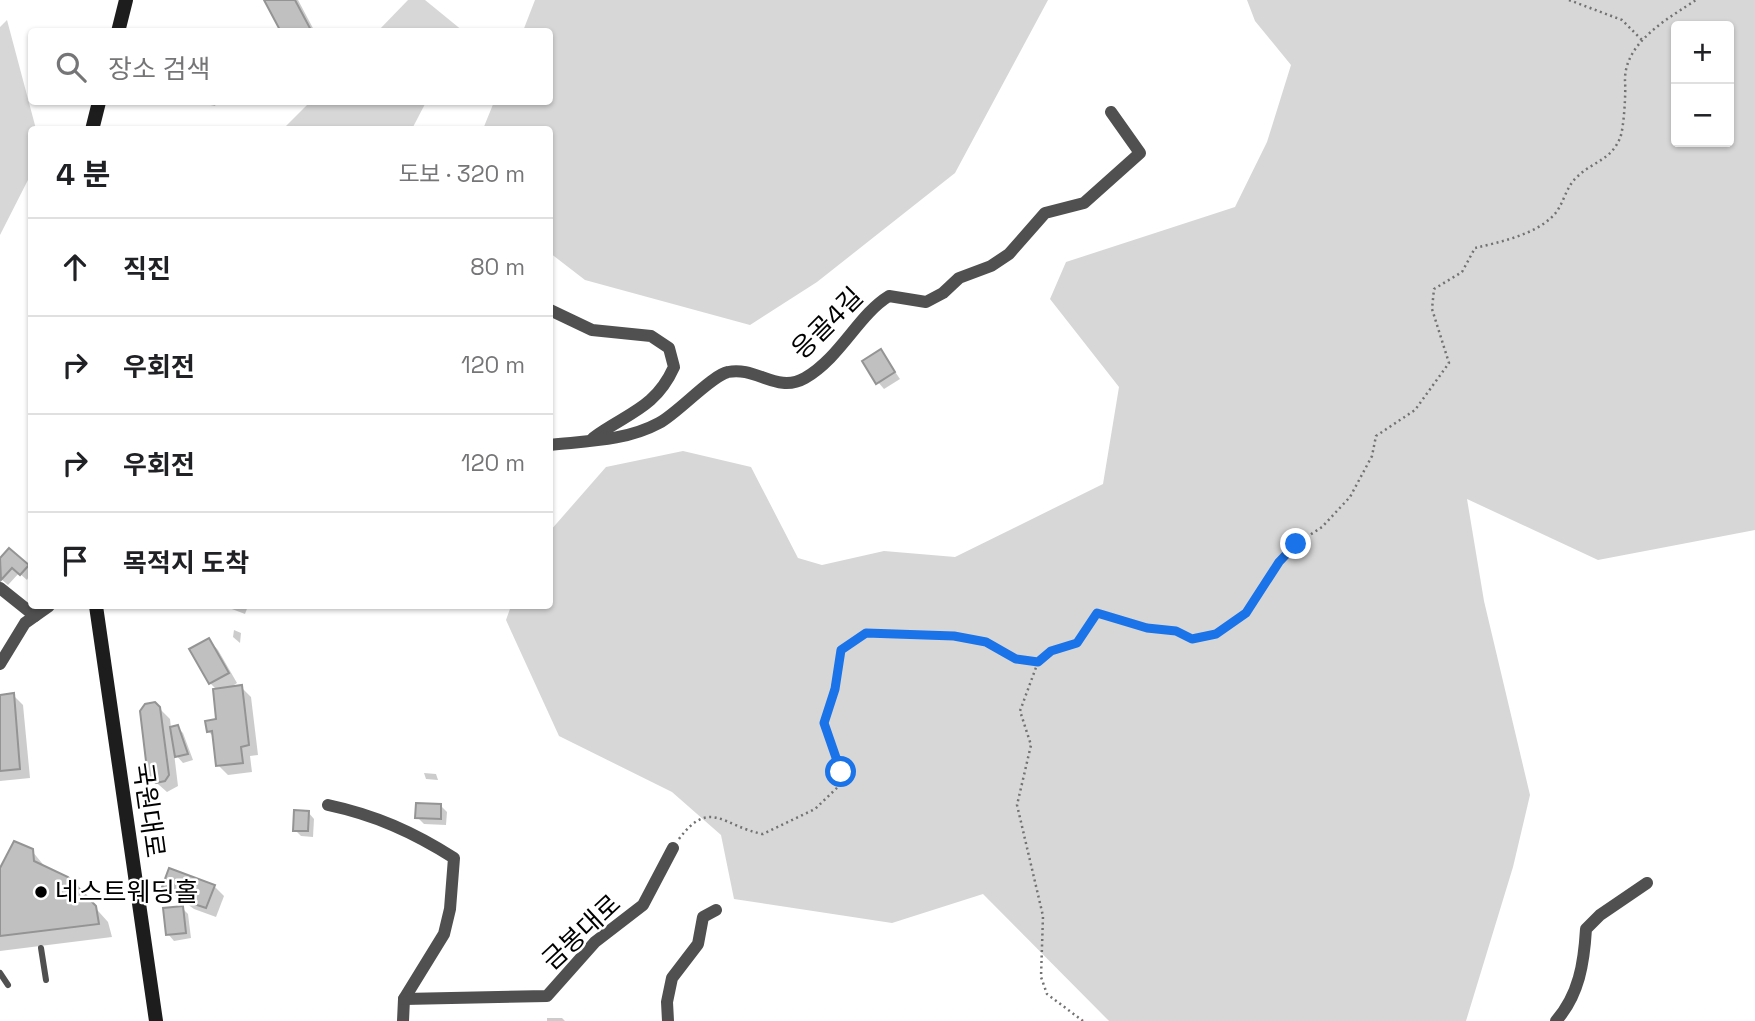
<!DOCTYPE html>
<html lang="ko">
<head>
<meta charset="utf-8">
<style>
  :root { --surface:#fff; --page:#f2f2f2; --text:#202124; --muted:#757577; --line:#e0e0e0 }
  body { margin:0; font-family:"Space Grotesk","Noto Sans KR",sans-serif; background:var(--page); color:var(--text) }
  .controls { position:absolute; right:21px; top:21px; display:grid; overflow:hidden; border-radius:7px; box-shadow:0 2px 5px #0004 }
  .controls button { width:63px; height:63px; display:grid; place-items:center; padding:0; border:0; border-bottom:2px solid var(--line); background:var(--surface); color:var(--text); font:35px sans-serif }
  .stop { position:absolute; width:21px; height:21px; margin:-16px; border:5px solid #1a73e8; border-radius:50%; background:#fff }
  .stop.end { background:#1a73e8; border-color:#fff; box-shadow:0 2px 7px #0008 }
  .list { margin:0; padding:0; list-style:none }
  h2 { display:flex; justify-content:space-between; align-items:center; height:91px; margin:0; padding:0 28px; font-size:30px }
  h2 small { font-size:23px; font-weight:400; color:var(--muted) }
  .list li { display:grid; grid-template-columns:46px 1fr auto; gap:21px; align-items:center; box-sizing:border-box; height:98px; padding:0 28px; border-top:2px solid var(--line) }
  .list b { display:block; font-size:26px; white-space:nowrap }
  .list em { font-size:23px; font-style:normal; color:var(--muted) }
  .icon { flex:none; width:38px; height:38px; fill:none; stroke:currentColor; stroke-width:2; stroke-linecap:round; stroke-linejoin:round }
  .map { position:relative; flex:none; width:1755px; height:1021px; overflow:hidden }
  .search { position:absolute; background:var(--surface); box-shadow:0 2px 5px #0004; left:28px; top:28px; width:525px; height:77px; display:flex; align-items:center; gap:18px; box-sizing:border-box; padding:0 24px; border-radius:7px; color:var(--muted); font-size:26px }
  .panel { position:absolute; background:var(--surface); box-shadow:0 2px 5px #0004; left:28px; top:126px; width:525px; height:483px; border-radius:7px }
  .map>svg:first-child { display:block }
  .green { fill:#d7d7d7; fill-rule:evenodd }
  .shadow { fill:#0003 }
  .building { fill:#c0c0c0; stroke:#949494; stroke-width:2 }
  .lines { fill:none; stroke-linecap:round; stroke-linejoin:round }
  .path { stroke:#727272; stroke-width:2.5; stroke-dasharray:2 3.5; stroke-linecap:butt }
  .lane { stroke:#505050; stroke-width:6 }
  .street { stroke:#505050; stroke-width:12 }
  .secondary { stroke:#1d1d1d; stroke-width:14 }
  .route { stroke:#1a73e8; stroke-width:9 }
  .poi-dot { fill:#000; stroke:#fff; stroke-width:2.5 }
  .labels { text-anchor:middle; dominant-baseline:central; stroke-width:5; stroke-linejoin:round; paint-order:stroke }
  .street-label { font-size:26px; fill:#000; stroke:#fff }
  .poi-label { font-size:26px; fill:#000; stroke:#fff; text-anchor:start }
</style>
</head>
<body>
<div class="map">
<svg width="1755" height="1021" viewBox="0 0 1755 1021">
  <rect width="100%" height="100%" fill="#fff"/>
  <g class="green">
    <polygon points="408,0 425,0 463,31 378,31"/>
    <polygon points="535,0 1048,0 955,173 817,282 750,325 585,280 550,253 550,130 483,129 494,102 550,102 550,32 523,31"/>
    <path d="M1247 0H1755V530L1598 560 1467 499 1484 601 1530 795 1513 867 1466 1021H1109L983 894 892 923 734 899 721 835 672 792 559 736 506 620 511 606H550V531L606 467 683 451 751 467 798 558 822 565 884 551 955 557 1103 484 1119 387 1050 299 1066 262 1235 207 1267 142 1291 65 1255 21ZM1676 26H1729V142H1676Z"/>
    <polygon points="7,20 36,129 32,130 31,174 0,235 0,27"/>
    <polygon points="310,102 426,102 412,129 283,129"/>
  </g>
  <g class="shadow">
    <polygon points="266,0 298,0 315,32 283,32"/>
    <polygon points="197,102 217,102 215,106"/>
    <polygon points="881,351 900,379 884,389 878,382"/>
    <polygon points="9,550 32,570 27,580 19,573 8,585 0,578 0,561"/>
    <polygon points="224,606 248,606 245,614"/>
    <polygon points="234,630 241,633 240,643 233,637"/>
    <polygon points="209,640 218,650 237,683 228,689 241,687 251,697 258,755 250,756 252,772 228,775 218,765 215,738 208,731 218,721 217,690 210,683"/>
    <polygon points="13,695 23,705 30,778 0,781 0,696"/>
    <polygon points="155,704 170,719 171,728 177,727 183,733 193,760 183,763 174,753 178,786 167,792 150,777"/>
    <polygon points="424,773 436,774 438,780 426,779"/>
    <polygon points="441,806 447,812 446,825 424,824 417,817"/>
    <polygon points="308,812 314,819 313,837 301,836 295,830"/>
    <polygon points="32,851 46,868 82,893 108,922 112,937 0,951 0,872"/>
    <polygon points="214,886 224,896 216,917 194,909 164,887"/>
    <polygon points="182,908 188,914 191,938 174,941 168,934"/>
    <polygon points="547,1018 562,1018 565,1021 547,1021"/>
  </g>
  <g class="building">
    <polygon points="264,0 295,0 312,32 281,32"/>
    <polygon points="881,349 895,372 876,384 862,361"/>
    <polygon points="9,548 29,565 20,575 12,568 1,580 0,558"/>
    <polygon points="209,638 229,673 209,684 189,649"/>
    <polygon points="242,685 249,745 241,747 243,763 216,766 212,731 207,732 205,721 216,719 213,689"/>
    <polygon points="14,693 20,769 0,771 0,695"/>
    <polygon points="155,702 160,707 169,775 165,781 156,783 148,778 140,711 145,704"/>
    <polygon points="178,725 188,754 175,757 170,727"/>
    <polygon points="416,803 441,804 441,819 415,818"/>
    <polygon points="294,810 309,811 308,831 293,831"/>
    <polygon points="14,841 33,849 34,861 68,877 96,906 99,924 0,936 0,868"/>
    <polygon points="169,868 215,885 206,908 182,900 183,895 162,887"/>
    <polygon points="183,906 186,933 166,935 163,908"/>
  </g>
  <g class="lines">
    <g class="path">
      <polyline points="1569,0 1622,20 1642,40"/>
      <path d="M679 839C710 797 724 827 763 834L815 809 841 784 838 763 825 733 824 723 841 650 866 633 954 636 986 641 1016 659 1038 662"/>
      <path d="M1083 1021 1047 994 1041 977 1043 916 1017 805 1031 745 1020 711 1038 662 1051 651 1077 643 1097 613 1147 627 1176 631 1192 639 1216 634 1246 613 1279 562 1296 544 1322 527 1350 497 1372 456 1376 436 1415 410 1449 363 1432 309 1434 289 1462 272 1475 248C1500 242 1534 235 1553 216 1564 205 1565 187 1578 176 1594 161 1611 160 1620 138 1624 129 1626 91 1625 81 1624 42 1669 18 1696 0"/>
    </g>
    <g class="lane">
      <polyline points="41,948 46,980"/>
      <polyline points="0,973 8,985"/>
    </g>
    <g class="street">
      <path d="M550 310 592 330 651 336 669 348 674 367C655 409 627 413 593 438"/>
      <path d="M550 445C586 441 626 441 659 423 678 413 712 375 728 372 756 366 777 394 805 378 841 357 858 315 889 296L926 302 943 293 959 278 991 266 1009 254 1045 213 1084 203 1140 153 1111 112"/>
      <polyline points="0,588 35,616"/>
      <polyline points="0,664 25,623 49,606"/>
      <path d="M328 805C375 815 413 832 454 858L450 909 444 934 404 999 403 1021"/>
      <polyline points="404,999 547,996 595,942 643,905 673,848"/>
      <polyline points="668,1021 667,1002 672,978 698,944 703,917 716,910"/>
      <path d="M1556 1021C1579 995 1584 963 1586 929L1600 915 1647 883"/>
    </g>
    <g class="secondary">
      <polyline points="118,32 126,0"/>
      <polyline points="92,130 99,102"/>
      <polyline points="96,606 156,1021"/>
    </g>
  </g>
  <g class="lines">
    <polyline class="route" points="841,772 824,723 835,689 841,650 866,633 954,636 986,642 1016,659 1038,662 1051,651 1077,643 1097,613 1147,628 1176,631 1192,639 1216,634 1246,613 1279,562 1296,544"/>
  </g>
  <circle class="poi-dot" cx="41" cy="892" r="7"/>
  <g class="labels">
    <g class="street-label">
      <text transform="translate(827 323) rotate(-45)">응골4길</text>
      <text transform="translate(149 810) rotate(82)">국원대로</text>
      <text transform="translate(581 932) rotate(-43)">금봉대로</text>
    </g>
    <g class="poi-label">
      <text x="55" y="892">네스트웨딩홀</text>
    </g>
  </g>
</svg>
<div class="controls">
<button>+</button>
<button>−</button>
</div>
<div class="stop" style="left:841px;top:772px"></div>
<div class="stop end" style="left:1296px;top:544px"></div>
<div class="search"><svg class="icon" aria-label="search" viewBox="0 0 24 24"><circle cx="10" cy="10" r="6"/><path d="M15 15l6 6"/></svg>장소 검색</div>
<section class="panel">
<h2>4 분<small>도보 · 320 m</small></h2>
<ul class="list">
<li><svg class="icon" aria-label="ahead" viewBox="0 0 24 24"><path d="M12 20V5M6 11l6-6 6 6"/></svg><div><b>직진</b></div><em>80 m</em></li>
<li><svg class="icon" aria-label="right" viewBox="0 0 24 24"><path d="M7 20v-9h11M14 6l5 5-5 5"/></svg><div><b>우회전</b></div><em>120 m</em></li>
<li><svg class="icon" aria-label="right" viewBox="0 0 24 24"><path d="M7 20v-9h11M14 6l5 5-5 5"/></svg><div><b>우회전</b></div><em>120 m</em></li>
<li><svg class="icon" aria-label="arrive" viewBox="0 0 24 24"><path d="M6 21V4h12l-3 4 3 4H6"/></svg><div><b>목적지 도착</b></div></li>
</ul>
</section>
</div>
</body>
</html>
